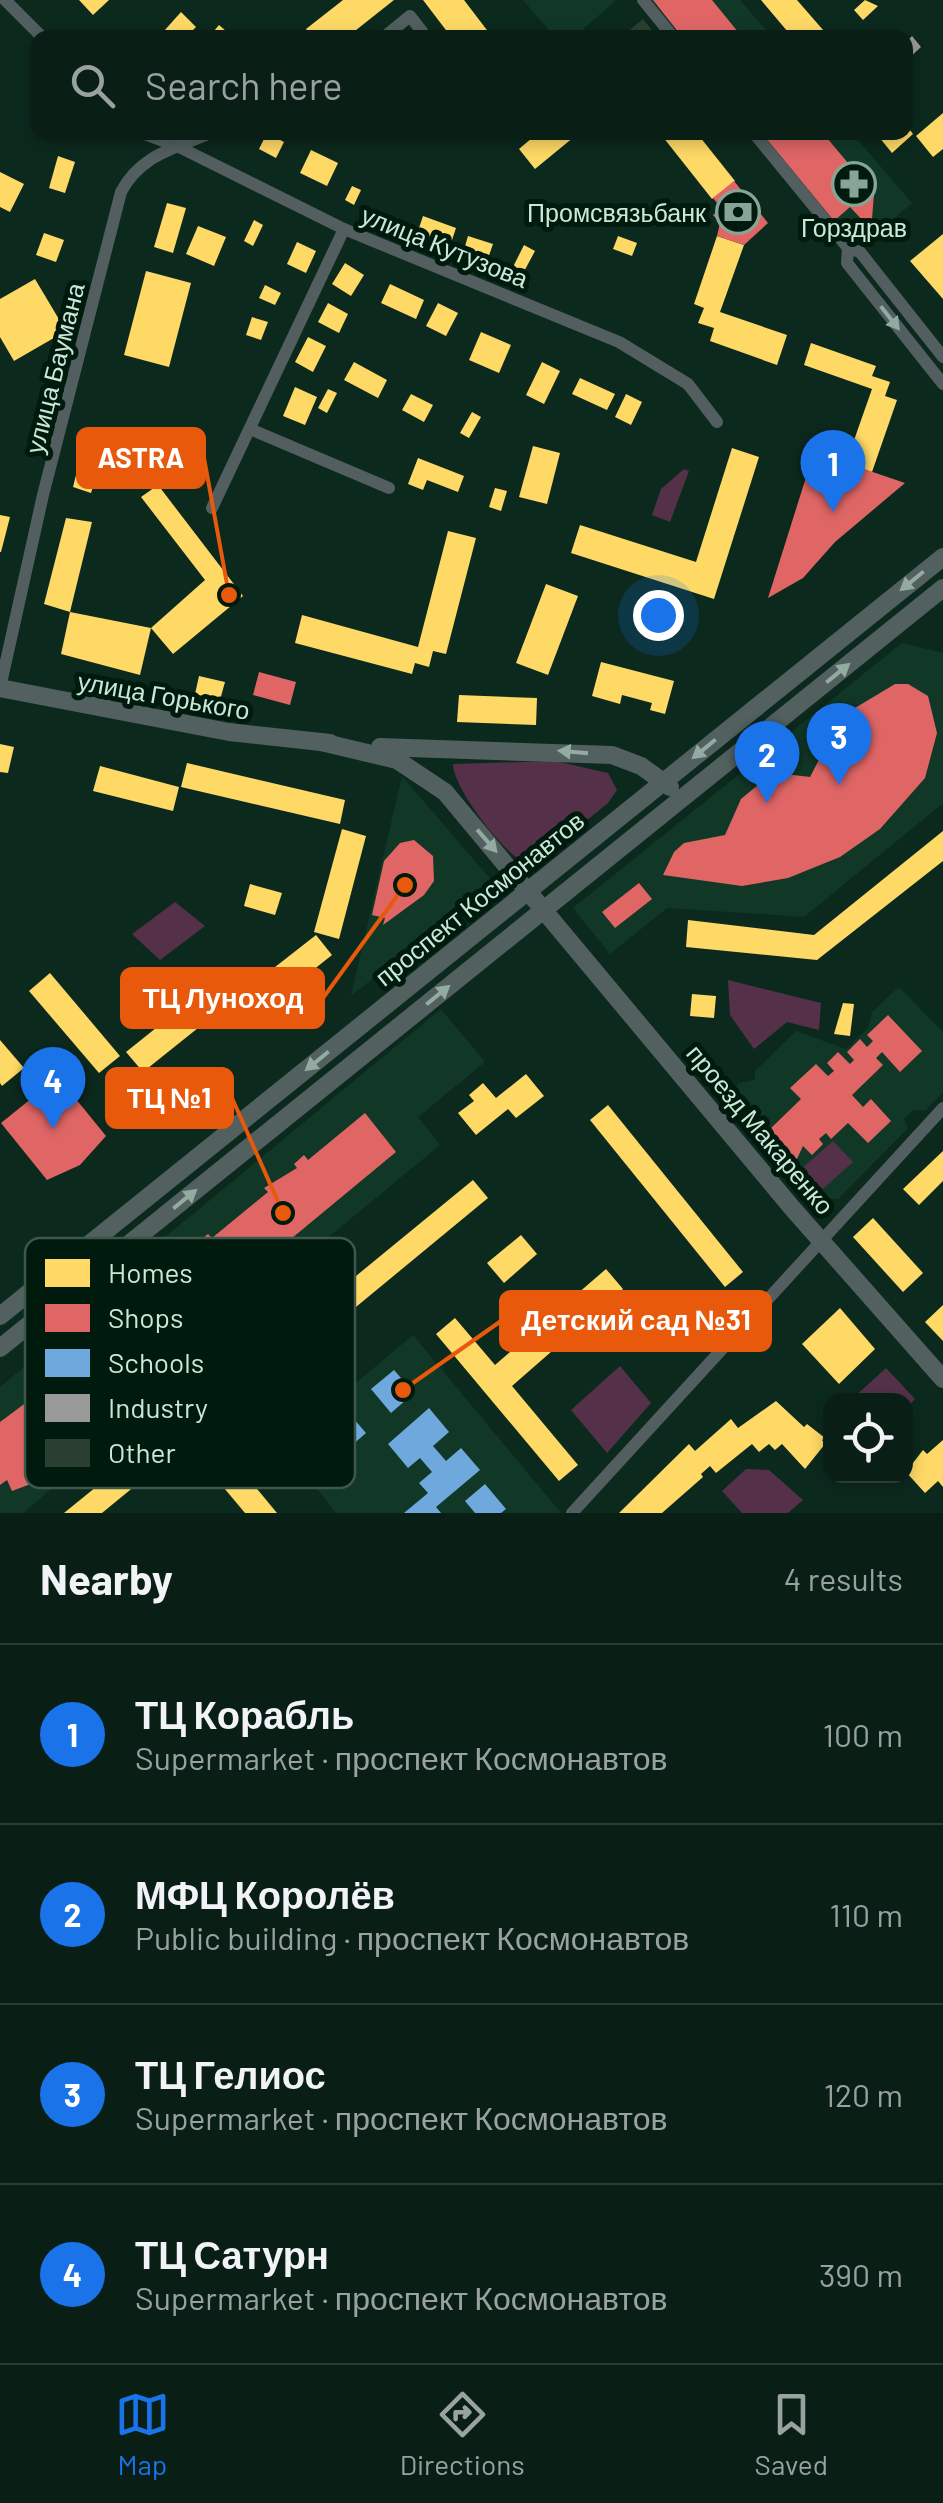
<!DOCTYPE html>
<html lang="en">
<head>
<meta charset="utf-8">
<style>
  :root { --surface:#091f16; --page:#172c23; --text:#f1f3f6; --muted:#99a2a1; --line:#293d35; --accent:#1a73e8 }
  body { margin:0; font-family:Barlow,sans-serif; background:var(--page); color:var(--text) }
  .controls { position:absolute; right:30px; bottom:30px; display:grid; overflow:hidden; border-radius:20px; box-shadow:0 5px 15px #0003 }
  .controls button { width:90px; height:90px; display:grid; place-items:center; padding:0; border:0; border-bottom:2px solid var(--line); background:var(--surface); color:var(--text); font:50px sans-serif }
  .you { position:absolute; left:658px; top:615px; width:35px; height:35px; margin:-25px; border:8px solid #fff; border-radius:50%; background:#1a73e8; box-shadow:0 0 0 15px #1a73e833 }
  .badge { display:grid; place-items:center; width:65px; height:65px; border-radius:50%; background:var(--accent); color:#fff; font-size:32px; font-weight:700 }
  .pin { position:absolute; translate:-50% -82px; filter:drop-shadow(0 2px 5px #0008) }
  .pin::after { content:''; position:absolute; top:52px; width:35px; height:30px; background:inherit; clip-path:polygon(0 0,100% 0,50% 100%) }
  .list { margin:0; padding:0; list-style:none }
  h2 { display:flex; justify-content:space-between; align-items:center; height:130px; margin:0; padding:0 40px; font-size:42px }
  h2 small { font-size:32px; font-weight:400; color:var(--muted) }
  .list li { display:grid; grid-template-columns:65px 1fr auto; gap:30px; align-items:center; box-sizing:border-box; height:180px; padding:0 40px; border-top:2px solid var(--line) }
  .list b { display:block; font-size:38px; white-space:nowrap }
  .list p { margin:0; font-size:32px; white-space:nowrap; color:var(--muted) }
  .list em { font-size:32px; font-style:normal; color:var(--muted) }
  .icon { flex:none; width:55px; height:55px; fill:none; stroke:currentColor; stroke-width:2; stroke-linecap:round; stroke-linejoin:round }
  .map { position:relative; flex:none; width:943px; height:1513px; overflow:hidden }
  .search { position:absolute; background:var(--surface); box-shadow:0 5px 15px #0003; left:30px; right:30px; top:30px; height:110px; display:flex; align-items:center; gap:25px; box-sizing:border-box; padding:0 35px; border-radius:20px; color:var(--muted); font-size:38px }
  .sheet { height:850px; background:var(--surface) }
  nav { display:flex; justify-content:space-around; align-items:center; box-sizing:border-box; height:140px; border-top:2px solid var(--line); background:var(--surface); font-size:28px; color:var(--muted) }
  nav a { display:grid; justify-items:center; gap:5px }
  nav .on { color:var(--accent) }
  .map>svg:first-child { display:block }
  .built { fill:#113827 }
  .green { fill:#553049 }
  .homes { fill:#ffd966 }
  .shops { fill:#e06666 }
  .schools { fill:#6fa8dc }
  .industry { fill:#999 }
  .building { fill:#2a3f32 }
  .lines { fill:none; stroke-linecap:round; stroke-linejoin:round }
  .street { stroke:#525e5f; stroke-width:12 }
  .secondary { stroke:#526060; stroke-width:18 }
  .oneway { fill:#93aaa1 }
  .oneway2 { fill:#93aba1 }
  .labels { text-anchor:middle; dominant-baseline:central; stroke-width:10; stroke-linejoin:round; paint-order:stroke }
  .poi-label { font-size:25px; fill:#c9e8d7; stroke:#011a0e; text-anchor:end }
  .street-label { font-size:25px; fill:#c9e8d7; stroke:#011a0e }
  .key { fill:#011a0e; stroke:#3d584a; stroke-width:2.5 }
  .key-label { font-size:28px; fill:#c9e8d7 }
  .leader { fill:none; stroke:#e8590c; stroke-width:4 }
  .callout-dot { fill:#e8590c; stroke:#011a0e; stroke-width:4 }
  .callout { fill:#e8590c; stroke:#e8590c; stroke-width:4 }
  .callout-label { font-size:28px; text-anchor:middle; font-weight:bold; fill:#fff }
</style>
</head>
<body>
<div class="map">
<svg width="943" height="1513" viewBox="0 0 943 1513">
  <rect width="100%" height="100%" fill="#0c291e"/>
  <g class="built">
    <polygon points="523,0 616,0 573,38 555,37"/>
    <polygon points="650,0 740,0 772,37 681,37"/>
    <polygon points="758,133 852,133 912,203 867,243 833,224"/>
    <polygon points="902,643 943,653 943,803 804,917 667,908 610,954 573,908"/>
    <polygon points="402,776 493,882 351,996"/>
    <polygon points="899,987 943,1032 943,1092 926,1110 913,1110 904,1119 908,1128 838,1199 814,1199 728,1094 739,1083 755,1080 755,1071 796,1031 846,1049 868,1028 872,1012"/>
    <polygon points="441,1009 485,1062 418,1117 440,1145 234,1315 220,1298 118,1382 123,1428 23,1513 0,1513 0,1387 72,1327 66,1319"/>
    <polygon points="413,1335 561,1513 336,1513 282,1445"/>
  </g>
  <g class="green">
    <polygon points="684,469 689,471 670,522 652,515 661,489"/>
    <path d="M555 761 608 773 617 790 608 803 536 862 525 863C503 853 453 788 453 764Z"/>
    <polygon points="175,902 205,926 160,960 132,934"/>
    <polygon points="728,980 821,1003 819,1030 787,1022 754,1049 730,1015"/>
    <polygon points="833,1141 853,1162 817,1194 798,1172"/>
    <polygon points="620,1366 651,1403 607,1453 571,1410"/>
    <polygon points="886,1368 915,1399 906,1408 906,1400 851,1400"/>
    <polygon points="746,1469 769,1470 803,1500 788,1513 742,1513 722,1491"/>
  </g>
  <g class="homes">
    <polygon points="79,0 109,0 93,15"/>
    <polygon points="343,0 394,0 346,38 312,38 306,29"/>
    <polygon points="423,0 464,0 493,38 452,38"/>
    <polygon points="761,0 797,0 830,38 793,38"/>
    <polygon points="865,0 878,6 863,20 854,10"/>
    <polygon points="181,12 196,27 185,38 171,38 164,31"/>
    <polygon points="219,25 234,38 208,38"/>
    <polygon points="943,113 943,149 933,157 916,136"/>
    <polygon points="906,125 913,134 892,153 875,132 906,132"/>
    <polygon points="539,132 580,132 535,169 519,149"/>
    <polygon points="659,132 696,132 735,181 712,199"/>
    <polygon points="267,133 284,142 276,158 259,149"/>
    <polygon points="311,150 338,163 327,186 300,173"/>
    <polygon points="58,156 75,162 65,193 49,188"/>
    <polygon points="0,172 24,184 10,212 0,207"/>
    <polygon points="352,186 361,190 354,205 345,200"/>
    <polygon points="167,203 186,208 173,253 154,247"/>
    <polygon points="423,216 456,228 450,246 417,234"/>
    <polygon points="254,220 263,225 253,246 244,241"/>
    <polygon points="198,226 226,237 214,266 186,254"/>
    <polygon points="44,233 64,240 56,262 36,255"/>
    <polygon points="943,234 943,299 910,261"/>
    <polygon points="468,236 493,244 485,267 461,260"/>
    <polygon points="618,236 637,243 632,256 613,249"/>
    <polygon points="717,236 744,245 720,312 787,335 777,365 710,341 714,328 698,323 704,308 694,304"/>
    <polygon points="297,242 316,251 306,273 287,264"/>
    <polygon points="524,245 535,251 520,279 510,273"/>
    <polygon points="345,263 364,275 351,296 332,284"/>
    <polygon points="146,271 191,283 169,367 124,355"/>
    <polygon points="35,279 66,331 14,361 0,337 0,299"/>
    <polygon points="390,284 424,300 416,319 381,303"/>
    <polygon points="265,285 281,293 275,305 259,298"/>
    <polygon points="328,303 348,314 339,333 318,322"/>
    <polygon points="438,303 458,313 446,336 426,326"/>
    <polygon points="252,317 268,322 261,340 246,335"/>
    <polygon points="481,332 511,345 499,373 469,360"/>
    <polygon points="308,337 326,346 313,372 295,362"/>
    <polygon points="811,343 876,366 872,376 890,382 885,396 897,400 872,472 846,463 872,389 804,365"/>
    <polygon points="354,362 387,380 378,398 344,380"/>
    <polygon points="542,362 560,371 544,404 526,395"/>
    <polygon points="580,378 615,394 607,410 572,394"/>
    <polygon points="295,387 317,397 305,425 283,416"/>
    <polygon points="328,389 337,393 327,413 318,408"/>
    <polygon points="411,394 433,405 424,422 402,410"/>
    <polygon points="626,394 642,402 631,425 615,417"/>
    <polygon points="472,412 481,417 469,438 460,433"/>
    <polygon points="533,446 560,453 547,504 519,497"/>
    <polygon points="732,448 759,457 714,599 571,553 580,525 696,562"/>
    <polygon points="418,458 464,476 458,492 427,480 423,490 408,484"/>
    <polygon points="76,475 95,480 91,493 73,487"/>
    <polygon points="158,485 243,596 173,654 151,628 205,580 141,497"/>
    <polygon points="495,488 507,491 501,511 489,507"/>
    <polygon points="0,515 10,517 1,552 0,552"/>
    <polygon points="66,518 92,522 70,612 151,628 140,675 61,654 70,612 44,604"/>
    <polygon points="448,531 476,538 446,654 433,651 429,667 415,663 412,674 295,643 302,615 418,647"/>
    <polygon points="546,584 578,596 548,675 516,663"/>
    <polygon points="601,662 674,681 665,714 650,710 652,703 622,695 620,704 592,696"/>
    <polygon points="199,676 225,682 220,700 195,694"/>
    <polygon points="459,695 537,698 536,725 457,722"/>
    <polygon points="0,744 14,747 8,773 0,772"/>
    <polygon points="187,763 345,800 340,824 181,787"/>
    <polygon points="100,766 179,787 173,811 93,791"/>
    <polygon points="342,829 366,836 339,939 314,932"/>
    <polygon points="943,831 943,861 817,960 686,947 688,920 814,935"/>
    <polygon points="250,884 282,893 275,915 244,906"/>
    <polygon points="316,935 332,955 244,1025 228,1004"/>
    <polygon points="50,973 120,1056 99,1073 29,991"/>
    <polygon points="211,984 228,1004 143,1072 126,1052"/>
    <polygon points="692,994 716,996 714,1018 690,1016"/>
    <polygon points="843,1003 854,1004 850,1036 834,1034"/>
    <polygon points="0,1040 24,1068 2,1086 0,1083"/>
    <polygon points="526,1074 544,1096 516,1118 508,1109 476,1135 458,1113 474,1101 469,1095 483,1083 496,1098"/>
    <polygon points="608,1105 743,1272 725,1287 590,1120"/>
    <polygon points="943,1151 943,1181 919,1205 903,1189"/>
    <polygon points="473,1180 488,1198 282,1368 267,1349"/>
    <polygon points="873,1218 923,1273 903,1292 853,1237"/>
    <polygon points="521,1235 537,1254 504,1283 487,1263"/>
    <polygon points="606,1269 623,1289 512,1386 578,1465 559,1481 436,1334 455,1318 495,1365"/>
    <polygon points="943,1305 943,1341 925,1322"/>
    <polygon points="840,1308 875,1349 839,1384 802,1344"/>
    <polygon points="776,1401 804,1427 807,1424 825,1438 822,1440 825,1444 805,1469 782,1444 775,1450 769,1444 759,1452 752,1444 716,1473 710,1466 701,1474 703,1477 662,1513 619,1513 689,1444 695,1451 731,1419 738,1428"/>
    <polygon points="171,1426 186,1444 102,1513 64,1513"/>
    <polygon points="943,1440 943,1487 938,1481 925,1493 906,1472 923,1450 927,1454"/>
    <polygon points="238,1466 277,1513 245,1513 219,1482"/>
  </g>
  <g class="shops">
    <polygon points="653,0 712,0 743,38 683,38"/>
    <polygon points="761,132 822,132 874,194 872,219 866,224 850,207 834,221"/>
    <polygon points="734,181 768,223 744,245 717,236 720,223 713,215 721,208 713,198"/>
    <polygon points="814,452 905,483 835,542 803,578 768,598"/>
    <polygon points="259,672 296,682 290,705 253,695"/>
    <polygon points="895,684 908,684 928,696 937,733 925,778 880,829 840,857 788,878 742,886 663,875 674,852 684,843 725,835 741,799 764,780 785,774 810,777 836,727 850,711"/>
    <polygon points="414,840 433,856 434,881 424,895 383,925 385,918 372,915 384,861 400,843"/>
    <polygon points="639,883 652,899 615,928 602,912"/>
    <polygon points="888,1015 922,1051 900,1072 882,1052 876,1058 883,1065 852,1095 863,1107 871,1099 891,1121 868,1143 848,1123 831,1139 826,1133 819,1139 823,1144 812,1155 803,1146 795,1163 767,1132 801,1099 790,1088 816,1064 828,1076 834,1071 827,1063 838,1052 850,1064 854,1060 847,1052 860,1039 867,1047 873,1041 867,1035"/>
    <polygon points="58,1077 106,1136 80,1165 47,1180 1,1123"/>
    <polygon points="365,1113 396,1152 239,1282 233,1276 215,1290 184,1253 208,1234 212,1238 268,1192 264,1188 297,1168 294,1164 304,1155 308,1160"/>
    <polygon points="39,1393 48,1405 54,1393 65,1394 64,1405 51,1408 59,1417 50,1425 61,1431 52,1444 63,1450 62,1456 44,1479 12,1491 7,1480 0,1485 0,1422"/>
  </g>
  <g class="schools">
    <polygon points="394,1370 414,1393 391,1413 371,1389"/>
    <polygon points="429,1408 449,1432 433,1446 446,1461 461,1448 480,1470 436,1507 441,1513 404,1513 428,1493 419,1483 432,1472 420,1458 408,1468 388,1444"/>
    <polygon points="346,1410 366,1433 343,1453 324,1430"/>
    <polygon points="485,1484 506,1509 501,1513 475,1513 465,1501"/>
  </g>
  <polygon class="industry" points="912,36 921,47 906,61 906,42"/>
  <polygon class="building" points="643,19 658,38 632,38 627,32"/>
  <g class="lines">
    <g class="street">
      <polyline points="5,0 43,38"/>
      <polyline points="643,0 674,38"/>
      <polyline points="383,38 410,16 427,38"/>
      <polyline points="139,132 179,147 344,229 619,342 688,384 717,422"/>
      <polyline points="753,132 848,248 860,252 943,357"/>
      <polyline points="848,248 847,263 943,384"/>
      <polyline points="250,429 389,488"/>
      <polyline points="212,508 344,229"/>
      <path d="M0 688 43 495 121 192C141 154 176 148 213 132"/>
      <polyline points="572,1513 943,1108"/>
    </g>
    <g class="secondary">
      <polyline points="0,688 229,732 330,743"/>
      <polyline points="321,742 397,760 445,792 793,1209 943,1379"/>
      <polyline points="380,747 612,755 641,766 670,787"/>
      <polyline points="0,1316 943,557"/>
      <polyline points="0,1348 943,588"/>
    </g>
  </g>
  <defs><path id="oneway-solid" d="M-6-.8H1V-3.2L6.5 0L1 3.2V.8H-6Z" transform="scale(2.5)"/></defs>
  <use class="oneway" href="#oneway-solid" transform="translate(890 318) rotate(52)"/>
  <g class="oneway2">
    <use href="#oneway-solid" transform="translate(912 581) rotate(141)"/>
    <use href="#oneway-solid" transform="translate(838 673) rotate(-39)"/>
    <use href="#oneway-solid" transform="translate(704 749) rotate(141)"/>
    <use href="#oneway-solid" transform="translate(573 752) rotate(-175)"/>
    <use href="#oneway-solid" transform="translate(487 841) rotate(49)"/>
    <use href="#oneway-solid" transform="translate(438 995) rotate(-39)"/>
    <use href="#oneway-solid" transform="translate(317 1061) rotate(141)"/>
    <use href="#oneway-solid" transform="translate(185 1199) rotate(-39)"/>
  </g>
  <defs>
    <g id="pharmacy-ring" transform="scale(2.25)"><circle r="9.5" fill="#011a0e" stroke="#87a596" stroke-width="1.5"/><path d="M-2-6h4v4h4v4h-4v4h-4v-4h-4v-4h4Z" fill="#87a596"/></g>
    <g id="bank-ring" transform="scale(2.25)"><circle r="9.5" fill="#011a0e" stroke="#87a596" stroke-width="1.5"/><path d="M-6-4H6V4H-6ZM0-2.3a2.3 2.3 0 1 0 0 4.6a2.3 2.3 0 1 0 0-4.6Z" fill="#87a596"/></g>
  </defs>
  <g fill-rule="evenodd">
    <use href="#pharmacy-ring" x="854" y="184"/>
    <use href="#bank-ring" x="738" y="212"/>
  </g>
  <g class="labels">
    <g class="poi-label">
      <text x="706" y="212">Промсвязьбанк</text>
      <text x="854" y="227" text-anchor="middle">Горздрав</text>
    </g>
    <g class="street-label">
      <text transform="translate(445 246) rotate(22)">улица Кутузова</text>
      <text transform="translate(54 368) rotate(-76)">улица Баумана</text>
      <text transform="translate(164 695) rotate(10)">улица Горького</text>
      <text transform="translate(479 898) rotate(-39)">проспект Космонавтов</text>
      <text transform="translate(761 1129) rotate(50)">проезд Макаренко</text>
    </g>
  </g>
  <rect x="25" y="1238" width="330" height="250" rx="15" class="key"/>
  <rect x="45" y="1259" width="45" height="28" fill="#ffd966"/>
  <rect x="45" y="1304" width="45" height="28" fill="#e06666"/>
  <rect x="45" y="1349" width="45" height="28" fill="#6fa8dc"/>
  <rect x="45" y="1394" width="45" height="28" fill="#999"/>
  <rect x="45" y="1439" width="45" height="28" fill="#2a3f32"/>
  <g class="key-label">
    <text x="108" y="1283">Homes</text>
    <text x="108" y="1328">Shops</text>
    <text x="108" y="1373">Schools</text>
    <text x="108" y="1418">Industry</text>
    <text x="108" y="1463">Other</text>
  </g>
  <path class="leader" d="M229 595L204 458M405 885L323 998M283 1213L232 1098M403 1390L501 1321"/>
  <g class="callout-dot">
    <circle cx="229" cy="595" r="10"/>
    <circle cx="405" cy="885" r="10"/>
    <circle cx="283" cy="1213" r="10"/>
    <circle cx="403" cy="1390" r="10"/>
  </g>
  <g class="callout">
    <rect x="78" y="429" width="126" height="58" rx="10"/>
    <rect x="122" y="969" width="201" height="58" rx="10"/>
    <rect x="107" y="1069" width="125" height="58" rx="10"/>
    <rect x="501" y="1292" width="269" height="58" rx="10"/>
  </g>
  <g class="callout-label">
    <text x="141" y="468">ASTRA</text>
    <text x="223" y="1008">ТЦ Луноход</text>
    <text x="169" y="1108">ТЦ №1</text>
    <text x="636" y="1330">Детский сад №31</text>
  </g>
</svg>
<div class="controls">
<button><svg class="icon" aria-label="locate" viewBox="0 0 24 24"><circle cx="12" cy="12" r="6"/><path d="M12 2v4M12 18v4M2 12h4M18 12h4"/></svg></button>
</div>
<div class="you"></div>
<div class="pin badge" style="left:833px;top:512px">1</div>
<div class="pin badge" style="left:767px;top:803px">2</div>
<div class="pin badge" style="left:839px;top:785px">3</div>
<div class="pin badge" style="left:53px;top:1129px">4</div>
<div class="search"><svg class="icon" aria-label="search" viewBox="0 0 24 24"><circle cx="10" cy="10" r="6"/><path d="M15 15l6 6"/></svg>Search here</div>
</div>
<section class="sheet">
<h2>Nearby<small>4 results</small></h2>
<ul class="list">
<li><span class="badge">1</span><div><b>ТЦ Корабль</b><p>Supermarket · проспект Космонавтов</p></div><em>100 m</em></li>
<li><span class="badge">2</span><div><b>МФЦ Королёв</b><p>Public building · проспект Космонавтов</p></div><em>110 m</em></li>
<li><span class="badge">3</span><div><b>ТЦ Гелиос</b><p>Supermarket · проспект Космонавтов</p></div><em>120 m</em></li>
<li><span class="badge">4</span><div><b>ТЦ Сатурн</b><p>Supermarket · проспект Космонавтов</p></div><em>390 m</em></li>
</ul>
</section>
<nav>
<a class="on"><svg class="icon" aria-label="map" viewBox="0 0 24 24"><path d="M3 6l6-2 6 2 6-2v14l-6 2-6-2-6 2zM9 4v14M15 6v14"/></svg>Map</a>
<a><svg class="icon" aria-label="directions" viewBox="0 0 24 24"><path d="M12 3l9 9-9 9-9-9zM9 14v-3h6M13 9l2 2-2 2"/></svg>Directions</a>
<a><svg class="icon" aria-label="saved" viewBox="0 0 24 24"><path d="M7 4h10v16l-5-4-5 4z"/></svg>Saved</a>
</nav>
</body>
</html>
